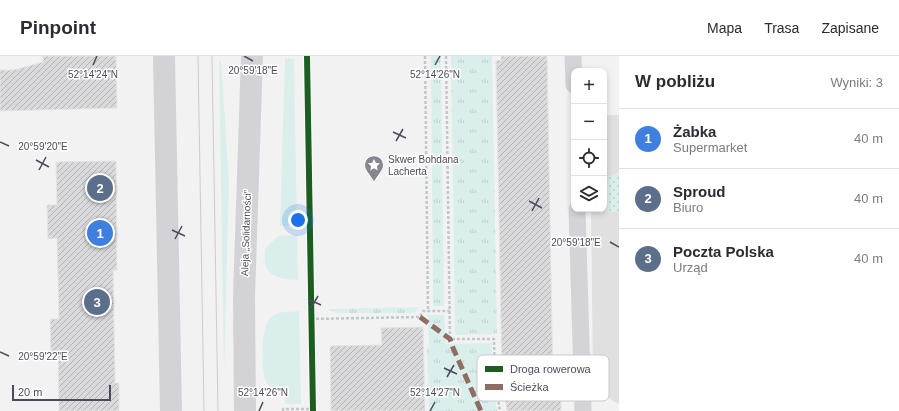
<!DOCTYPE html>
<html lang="pl">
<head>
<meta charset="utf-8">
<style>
  :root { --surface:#fff; --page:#f7f7f7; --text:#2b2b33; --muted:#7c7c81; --line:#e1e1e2; --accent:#1a73e8 }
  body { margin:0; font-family:Arial,sans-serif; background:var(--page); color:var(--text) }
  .controls { position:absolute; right:12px; top:12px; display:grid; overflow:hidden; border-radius:8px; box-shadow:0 2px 6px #0003 }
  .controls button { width:36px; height:36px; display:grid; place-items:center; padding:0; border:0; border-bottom:1px solid var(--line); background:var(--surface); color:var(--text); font:20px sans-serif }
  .scale { position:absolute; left:12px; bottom:10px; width:99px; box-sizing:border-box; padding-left:4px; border:2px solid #4b4b5c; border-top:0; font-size:11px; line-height:14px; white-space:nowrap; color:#4b4b5c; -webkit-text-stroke:3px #fff; paint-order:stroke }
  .you { position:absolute; left:298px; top:164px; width:14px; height:14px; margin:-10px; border:3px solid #fff; border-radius:50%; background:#1a73e8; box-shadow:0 0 0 6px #1a73e833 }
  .badge { display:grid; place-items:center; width:26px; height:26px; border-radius:50%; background:var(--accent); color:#fff; font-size:13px; font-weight:700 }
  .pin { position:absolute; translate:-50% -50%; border:2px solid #fff; box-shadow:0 1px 4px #0006 }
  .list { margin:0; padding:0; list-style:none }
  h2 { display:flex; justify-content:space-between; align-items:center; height:52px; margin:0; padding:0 16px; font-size:17px }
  h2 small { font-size:13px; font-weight:400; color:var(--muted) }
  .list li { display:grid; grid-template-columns:26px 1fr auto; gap:12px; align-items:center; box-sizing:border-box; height:60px; padding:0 16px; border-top:1px solid var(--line) }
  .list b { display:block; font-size:15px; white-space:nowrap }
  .list p { margin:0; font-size:13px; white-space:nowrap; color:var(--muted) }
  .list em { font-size:13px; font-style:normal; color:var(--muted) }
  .icon { flex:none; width:22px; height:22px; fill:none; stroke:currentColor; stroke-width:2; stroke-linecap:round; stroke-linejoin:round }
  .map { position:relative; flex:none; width:619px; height:355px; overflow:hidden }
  header { display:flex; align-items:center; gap:24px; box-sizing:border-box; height:56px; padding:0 20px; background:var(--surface); border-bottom:1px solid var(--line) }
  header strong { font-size:19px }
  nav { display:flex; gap:22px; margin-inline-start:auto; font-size:14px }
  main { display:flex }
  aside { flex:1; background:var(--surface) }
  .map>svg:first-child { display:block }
  .education { fill:#e1e0e1 }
  .grass { fill:url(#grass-tufts) }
  .park { fill:url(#park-dots) }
  .garden { fill:#daeeec }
  .building { fill:url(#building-hatch); stroke:#e4e4e5 }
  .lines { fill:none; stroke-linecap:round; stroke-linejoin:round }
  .path { stroke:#c1c8cb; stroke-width:2.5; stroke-dasharray:3 2; stroke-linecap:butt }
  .lane { stroke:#d4d3d7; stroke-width:17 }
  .secondary { stroke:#d3d3d7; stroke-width:22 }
  .tram { stroke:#cccbce; stroke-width:1 }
  .quiet { stroke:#8d6e63; stroke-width:5; stroke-dasharray:10 5; stroke-linecap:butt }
  .cycleway-casing { stroke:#fff; stroke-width:8 }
  .cycleway { stroke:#1b5e20; stroke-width:6 }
  .ticks { fill:none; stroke:#4b4b5c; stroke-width:1.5 }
  .labels { text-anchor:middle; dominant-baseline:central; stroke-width:3; stroke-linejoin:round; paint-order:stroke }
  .poi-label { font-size:10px; fill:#4b4b5c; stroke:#fff; text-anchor:start }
  .street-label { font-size:10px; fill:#4b4b5c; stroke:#fff }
  .key { fill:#fff; stroke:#c9c9ce; stroke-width:1 }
  .key-label { font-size:11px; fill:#4b4b5c }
  .ticks-label { font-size:10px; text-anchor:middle; fill:#4b4b5c; stroke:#fff; stroke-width:3; stroke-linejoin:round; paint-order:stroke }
</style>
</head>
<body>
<header>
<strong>Pinpoint</strong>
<nav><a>Mapa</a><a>Trasa</a><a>Zapisane</a></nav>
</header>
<main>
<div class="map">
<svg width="619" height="355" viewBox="0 0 619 355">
  <defs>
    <pattern id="grass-tufts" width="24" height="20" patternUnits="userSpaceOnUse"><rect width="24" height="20" fill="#daeeec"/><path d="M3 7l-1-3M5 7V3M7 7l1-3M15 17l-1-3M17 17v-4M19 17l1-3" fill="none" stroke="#bdcecd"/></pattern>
    <pattern id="park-dots" width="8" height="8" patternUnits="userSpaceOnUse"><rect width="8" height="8" fill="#daeeec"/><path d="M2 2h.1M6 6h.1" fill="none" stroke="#bdcecd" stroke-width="1.8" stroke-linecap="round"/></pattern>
    <pattern id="building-hatch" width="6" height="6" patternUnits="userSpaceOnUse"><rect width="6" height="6" fill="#dadadc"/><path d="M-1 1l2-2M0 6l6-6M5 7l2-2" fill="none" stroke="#b3b3b6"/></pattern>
  </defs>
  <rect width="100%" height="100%" fill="#f3f2f2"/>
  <polygon class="education" points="604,59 619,59 619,348 599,337 593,326 591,153 604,153"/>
  <g class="grass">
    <polygon points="431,0 441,0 444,250 433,250"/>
    <polygon points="451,0 492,0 497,278 456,279 455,276"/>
    <polygon points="419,251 415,257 336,257 328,253"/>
    <polygon points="428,259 444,259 446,288 492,287 492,325 497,355 429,355 427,292 429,292"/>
  </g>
  <polygon class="park" points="619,116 619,156 605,156 604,135 610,121"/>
  <g class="garden">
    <polygon points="285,2 294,3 297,170 280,170"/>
    <polygon points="219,5 221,5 229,125 224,319"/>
    <path d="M297 179 298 224C276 223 261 219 265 193L278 180Z"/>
    <path d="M299 255 301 348H285V338L268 329 265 324C262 309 259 268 274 259 281 255 291 256 299 255Z"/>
  </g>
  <g class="building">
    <polygon points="43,0 116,0 117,52 0,55 0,14 14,14 43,6"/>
    <polygon points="501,0 547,0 553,327 561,327 561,355 507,355 502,321 496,5 501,4"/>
    <polygon points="116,105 117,214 113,214 115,327 119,327 119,355 59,355 58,296 51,296 50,263 59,263 57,182 48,183 47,149 57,149 56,106"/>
    <polygon points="423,271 425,355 331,355 330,290 382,289 381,272"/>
  </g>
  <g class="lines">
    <g class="path">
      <polyline points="425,0 428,255"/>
      <polyline points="446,0 450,283 494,283 495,325 500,355"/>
      <polyline points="311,263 420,261 423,255 450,255"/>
      <polyline points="283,355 283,353 313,353"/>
    </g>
    <g class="lane">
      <polyline points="573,0 574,29"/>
      <polyline points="577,153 583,355"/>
    </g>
    <g class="secondary">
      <polyline points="164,0 171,355"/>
      <polyline points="245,355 244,240 252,0"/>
    </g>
    <g class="tram">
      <polyline points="198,0 204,355"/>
      <polyline points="212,0 218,355"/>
    </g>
    <polyline class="quiet" points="420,261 450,283 453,292 481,355"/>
    <g class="cycleway-casing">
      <polyline id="cycleway" points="307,0 313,355"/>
    </g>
    <use href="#cycleway" class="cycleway"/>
  </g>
  <path class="ticks" d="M244 0 253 5M93 9 97 0M435 9 440 0M393 76 406 82M396 85 403 73M0 86 9 90M36 104 49 111M39 114 46 101M529 145 542 152M532 155 539 142M172 174 185 180M175 183 182 170M610 186 619 191M308 243 321 249M311 252 318 240M0 296 9 300M444 312 457 318M447 321 454 309M259 355 263 346M430 355 435 346"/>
  <defs>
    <g id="sight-pin" transform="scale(1)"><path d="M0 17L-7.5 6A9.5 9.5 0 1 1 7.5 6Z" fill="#868590" stroke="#fff"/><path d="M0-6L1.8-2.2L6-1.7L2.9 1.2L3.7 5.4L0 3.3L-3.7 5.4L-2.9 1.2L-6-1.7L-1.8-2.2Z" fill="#fff"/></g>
  </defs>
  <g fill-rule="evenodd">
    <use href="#sight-pin" x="374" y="109"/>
  </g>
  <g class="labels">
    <g class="poi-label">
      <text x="388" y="103">Skwer Bohdana<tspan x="388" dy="12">Lacherta</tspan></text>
    </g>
    <g class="street-label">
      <text transform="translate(246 177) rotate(-88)">Aleja „Solidarności”</text>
    </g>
  </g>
  <rect x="477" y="299" width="132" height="46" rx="6" class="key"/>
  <rect x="485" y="310" width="18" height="6" fill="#1b5e20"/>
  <rect x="485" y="328" width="18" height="6" fill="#8d6e63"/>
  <g class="key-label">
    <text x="510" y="317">Droga rowerowa</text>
    <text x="510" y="335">Ścieżka</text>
  </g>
  <g class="ticks-label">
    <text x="253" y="18">20°59'18"E</text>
    <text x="93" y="22">52°14'24"N</text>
    <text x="435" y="22">52°14'26"N</text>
    <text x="43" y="94">20°59'20"E</text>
    <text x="576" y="190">20°59'18"E</text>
    <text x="43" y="304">20°59'22"E</text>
    <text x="263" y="340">52°14'26"N</text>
    <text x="435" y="340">52°14'27"N</text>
  </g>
</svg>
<div class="controls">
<button>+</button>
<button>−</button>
<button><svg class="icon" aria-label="locate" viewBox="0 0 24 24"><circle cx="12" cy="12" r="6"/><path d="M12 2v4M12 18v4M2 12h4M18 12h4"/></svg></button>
<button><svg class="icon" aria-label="layers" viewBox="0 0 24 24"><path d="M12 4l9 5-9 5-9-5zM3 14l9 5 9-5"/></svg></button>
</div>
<div class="scale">20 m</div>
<div class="you"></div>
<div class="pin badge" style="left:100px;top:177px;background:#3f7fe0">1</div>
<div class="pin badge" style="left:100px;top:132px;background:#5c6f8a">2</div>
<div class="pin badge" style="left:97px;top:246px;background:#5c6f8a">3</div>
</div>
<aside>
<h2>W pobliżu<small>Wyniki: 3</small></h2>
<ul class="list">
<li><span class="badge" style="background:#3f7fe0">1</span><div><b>Żabka</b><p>Supermarket</p></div><em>40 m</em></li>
<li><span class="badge" style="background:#5c6f8a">2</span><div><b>Sproud</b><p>Biuro</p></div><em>40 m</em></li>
<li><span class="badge" style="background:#5c6f8a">3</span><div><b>Poczta Polska</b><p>Urząd</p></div><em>40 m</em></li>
</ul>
</aside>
</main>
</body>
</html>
